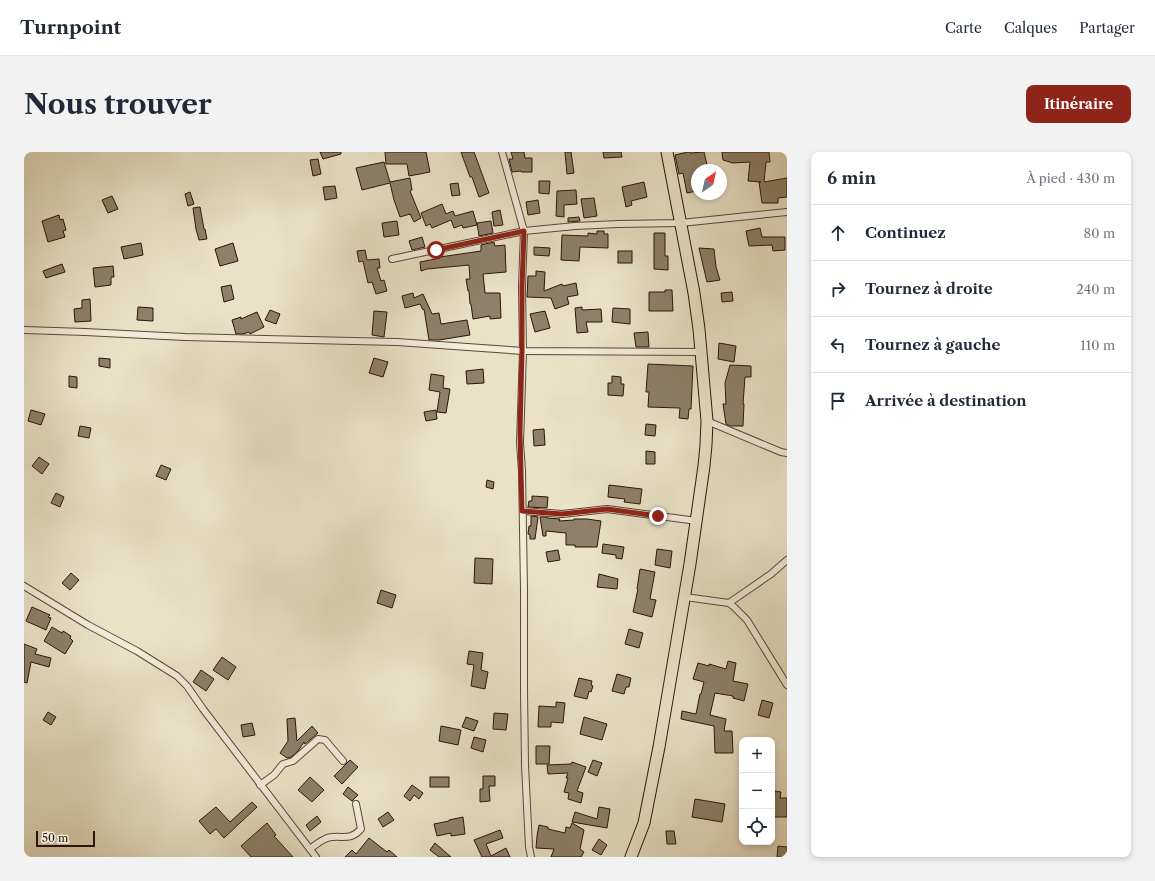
<!DOCTYPE html>
<html lang="fr">
<head>
<meta charset="utf-8">
<style>
  :root { --surface:#fff; --page:#f2f2f3; --text:#1f2937; --muted:#747a83; --line:#e0e1e3; --accent:#8f2418 }
  body { margin:0; font-family:"Libre Caslon Text",serif; background:var(--page); color:var(--text) }
  .controls { position:absolute; right:12px; bottom:12px; display:grid; overflow:hidden; border-radius:8px; box-shadow:0 2px 6px #0003 }
  .controls button { width:36px; height:36px; display:grid; place-items:center; padding:0; border:0; border-bottom:1px solid var(--line); background:var(--surface); color:var(--text); font:20px sans-serif }
  .compass { position:absolute; left:667px; top:12px; width:36px; height:36px; border-radius:50%; background:var(--surface); box-shadow:0 2px 6px #0003; rotate:34deg }
  .scale { position:absolute; left:12px; bottom:10px; width:59px; box-sizing:border-box; padding-left:4px; border:2px solid #2b1507; border-top:0; font-size:11px; line-height:14px; white-space:nowrap; color:#2b1507; -webkit-text-stroke:3px #f1ecdb; paint-order:stroke }
  .stop { position:absolute; width:12px; height:12px; margin:-9px; border:3px solid #8f2418; border-radius:50%; background:#fff }
  .stop.end { background:#8f2418; border-color:#fff; box-shadow:0 1px 4px #0008 }
  .list { margin:0; padding:0; list-style:none }
  h2 { display:flex; justify-content:space-between; align-items:center; height:52px; margin:0; padding:0 16px; font-size:17px }
  h2 small { font-size:13px; font-weight:400; color:var(--muted) }
  .list li { display:grid; grid-template-columns:26px 1fr auto; gap:12px; align-items:center; box-sizing:border-box; height:56px; padding:0 16px; border-top:1px solid var(--line) }
  .list b { display:block; font-size:15px; white-space:nowrap }
  .list em { font-size:13px; font-style:normal; color:var(--muted) }
  .icon { flex:none; width:22px; height:22px; fill:none; stroke:currentColor; stroke-width:2; stroke-linecap:round; stroke-linejoin:round }
  .map { position:relative; flex:none; width:763px; height:705px; overflow:hidden; border-radius:8px }
  header { display:flex; align-items:center; gap:24px; box-sizing:border-box; height:56px; padding:0 20px; background:var(--surface); border-bottom:1px solid var(--line) }
  header strong { font-size:19px }
  nav { display:flex; gap:22px; margin-inline-start:auto; font-size:14px }
  .intro { display:flex; align-items:center; justify-content:space-between; box-sizing:border-box; height:96px; padding:0 24px }
  h1 { margin:0; font-size:28px }
  .button { padding:10px 18px; border-radius:8px; background:var(--accent); color:#fff; font-size:14px; font-weight:700 }
  main { display:flex; gap:24px; padding:0 24px }
  aside { flex:1; background:var(--surface); border-radius:8px; box-shadow:0 2px 6px #0003 }
  .map>svg:first-child { display:block }
  .building { fill:#8e806b; stroke:#2b1507 }
  .lines { fill:none; stroke-linecap:round; stroke-linejoin:round }
  .minor-casing { stroke:#5a4837; stroke-width:8 }
  .trunk-casing { stroke:#2b1507; stroke-width:13 }
  .minor { stroke:#f1ecdb; stroke-width:6 }
  .trunk { stroke:#e9e2c7; stroke-width:11 }
  .route { stroke:#8f2418; stroke-width:5 }
</style>
</head>
<body>
<header>
<strong>Turnpoint</strong>
<nav><a>Carte</a><a>Calques</a><a>Partager</a></nav>
</header>
<div class="intro"><h1>Nous trouver</h1><a class="button">Itinéraire</a></div>
<main>
<div class="map">
<svg width="763" height="705" viewBox="0 0 763 705">
  <rect width="100%" height="100%" fill="#e9e2c7"/>
  <filter id="stains"><feTurbulence type="fractalNoise" baseFrequency=".005" numOctaves="4"/><feColorMatrix values="0 0 0 0 .2 0 0 0 0 .09 0 0 0 0 .02 0 0 0 .5 -.17"/></filter>
  <radialGradient id="worn" r=".72"><stop offset=".6" stop-color="#630" stop-opacity="0"/><stop offset="1" stop-color="#630" stop-opacity=".3"/></radialGradient>
  <g class="building">
    <polygon points="296,0 317,0 317,2 299,7"/>
    <polygon points="361,0 402,0 406,20 385,24 383,12 362,12"/>
    <polygon points="437,0 450,0 465,41 455,45 448,25 446,25"/>
    <polygon points="487,0 500,0 501,6 508,6 508,20 497,20 497,19 488,20 485,7 489,7"/>
    <polygon points="541,0 547,0 550,21 543,22"/>
    <polygon points="579,0 597,0 598,5 580,6"/>
    <polygon points="664,0 666,0 666,1 680,0 684,17 673,18 673,39 663,41 659,21 655,22 651,3"/>
    <polygon points="698,0 745,0 746,10 742,10 740,30 763,26 763,45 754,46 754,51 738,51 735,30 737,30 724,29 726,10 709,11 699,8"/>
    <polygon points="294,7 297,22 289,24 286,8"/>
    <polygon points="360,10 366,30 386,26 388,38 386,39 397,66 390,70 386,62 376,65 370,48 366,31 338,38 332,16"/>
    <polygon points="515,29 526,29 525,42 515,41"/>
    <polygon points="620,30 623,45 607,49 608,53 602,55 598,35"/>
    <polygon points="434,31 436,43 428,44 426,32"/>
    <polygon points="311,34 313,46 301,48 299,35"/>
    <polygon points="552,38 553,52 540,53 540,65 532,64 533,39"/>
    <polygon points="166,40 170,52 164,54 161,42"/>
    <polygon points="88,44 94,57 84,61 78,48"/>
    <polygon points="570,46 573,64 560,66 557,47"/>
    <polygon points="514,48 516,61 504,63 502,50"/>
    <polygon points="418,52 422,62 429,59 431,64 449,59 453,73 439,76 438,73 430,76 427,68 408,76 406,72 402,74 397,61"/>
    <polygon points="176,55 180,77 181,77 183,87 175,88 172,77 169,56"/>
    <polygon points="476,58 479,73 470,74 468,60"/>
    <polygon points="35,63 36,68 39,67 42,78 39,79 41,85 24,90 18,69"/>
    <polygon points="555,65 556,69 544,70 544,66"/>
    <polygon points="373,69 375,83 360,85 358,71"/>
    <polygon points="467,69 469,81 455,84 453,71"/>
    <polygon points="736,76 738,85 761,85 761,98 749,99 748,93 725,94 722,79"/>
    <polygon points="573,79 580,79 580,82 584,82 584,96 556,95 555,109 537,108 538,83 564,84 564,81 573,82"/>
    <polygon points="630,81 641,81 641,104 644,104 644,118 630,117"/>
    <polygon points="398,85 401,95 388,98 385,89"/>
    <polygon points="470,90 471,94 481,93 482,120 459,122 461,141 476,141 477,166 466,167 466,164 449,167 447,152 446,152 445,139 444,139 442,127 446,127 445,113 403,117 397,119 396,110 416,106 416,105 457,99 457,93"/>
    <polygon points="117,91 119,103 100,107 97,95"/>
    <polygon points="209,91 214,109 196,114 191,97"/>
    <polygon points="510,95 526,96 525,104 510,103"/>
    <polygon points="675,96 690,97 692,115 696,128 683,130"/>
    <polygon points="341,98 343,108 355,107 356,116 353,116 357,129 360,128 363,139 352,142 348,130 344,131 339,109 335,110 333,99"/>
    <rect x="594" y="99" width="14" height="12"/>
    <polygon points="38,112 41,120 22,126 19,119"/>
    <polygon points="89,114 90,125 87,125 87,133 71,135 69,116"/>
    <polygon points="512,119 521,120 520,139 538,132 539,134 552,131 554,143 543,145 545,152 531,157 527,146 503,145 504,124 512,124"/>
    <polygon points="207,133 210,147 200,150 197,135"/>
    <polygon points="641,138 648,138 649,159 625,159 625,140 641,140"/>
    <polygon points="708,140 709,149 698,150 697,141"/>
    <polygon points="389,141 390,146 399,142 408,162 415,161 417,172 443,168 446,183 415,188 405,188 400,157 399,158 396,152 381,156 378,144"/>
    <polygon points="66,147 67,169 51,170 50,157 58,156 58,148"/>
    <polygon points="114,155 129,156 129,169 113,168"/>
    <polygon points="558,155 558,158 577,157 578,170 562,170 564,180 553,181 551,156"/>
    <polygon points="589,156 606,157 606,172 588,170"/>
    <polygon points="246,158 256,162 252,172 241,168"/>
    <polygon points="350,159 363,160 360,185 348,183"/>
    <polygon points="521,159 526,176 511,180 506,162"/>
    <polygon points="233,160 240,175 226,182 225,180 219,182 212,182 208,168 217,165 217,167"/>
    <polygon points="624,180 625,195 612,195 610,181"/>
    <polygon points="695,191 712,194 710,210 694,207"/>
    <polygon points="75,206 86,207 86,216 75,214"/>
    <polygon points="350,206 364,210 359,225 345,221"/>
    <polygon points="624,212 669,214 667,257 665,257 664,267 655,266 656,256 624,255 625,240 622,240"/>
    <polygon points="706,213 727,214 727,225 721,225 719,252 720,252 719,274 706,274 702,272 699,252 702,252 701,231"/>
    <polygon points="459,217 460,231 443,232 442,219"/>
    <polygon points="407,222 420,224 419,236 426,237 422,261 413,260 416,240 405,238"/>
    <polygon points="45,224 53,225 53,236 45,235"/>
    <polygon points="588,224 597,225 597,232 600,232 599,244 584,243 584,231 588,231"/>
    <polygon points="7,258 21,262 17,273 4,269"/>
    <polygon points="412,258 413,267 402,269 400,260"/>
    <polygon points="622,272 632,273 631,284 621,283"/>
    <polygon points="56,274 67,276 65,286 54,284"/>
    <polygon points="520,277 521,293 510,294 509,278"/>
    <polygon points="622,299 631,300 631,312 622,312"/>
    <polygon points="15,305 25,312 18,322 8,314"/>
    <polygon points="137,313 147,317 142,328 132,324"/>
    <polygon points="463,328 470,330 469,337 462,335"/>
    <polygon points="585,333 618,337 616,352 600,350 601,347 584,345"/>
    <polygon points="32,341 40,345 36,355 27,351"/>
    <polygon points="508,344 524,345 523,356 504,355 505,349 508,349"/>
    <polygon points="507,364 514,365 511,387 506,387 506,383 504,382 505,374 507,374"/>
    <polygon points="516,365 523,365 523,366 536,367 535,369 550,368 550,367 563,367 577,369 573,395 551,395 551,393 542,393 542,381 522,379 522,384 519,384"/>
    <polygon points="579,392 600,395 598,407 592,406 592,403 578,401"/>
    <polygon points="633,397 648,399 646,416 631,413"/>
    <polygon points="534,398 536,408 524,410 522,400"/>
    <polygon points="451,406 469,407 468,432 450,431"/>
    <polygon points="616,417 631,420 626,447 632,448 628,465 609,460 614,437 613,437"/>
    <polygon points="47,421 55,428 46,438 38,431"/>
    <polygon points="575,422 594,427 593,437 573,435"/>
    <polygon points="357,438 372,443 368,456 353,451"/>
    <polygon points="8,455 26,463 24,465 27,466 22,478 2,469"/>
    <polygon points="28,475 38,481 39,479 47,484 46,486 49,489 41,502 20,489"/>
    <polygon points="605,477 619,481 615,496 601,492"/>
    <polygon points="0,492 13,497 11,502 27,506 25,515 7,510 3,531 0,530"/>
    <polygon points="445,499 459,501 457,518 464,520 461,537 447,534 450,513 443,512"/>
    <polygon points="198,505 212,515 204,528 189,518"/>
    <polygon points="704,509 712,511 709,529 724,532 720,549 709,546 709,544 691,541 686,563 702,567 700,579 708,579 709,601 691,601 690,574 657,567 658,559 672,562 676,542 677,542 680,530 669,527 674,511 685,514 685,512 702,517"/>
    <polygon points="177,518 190,527 182,539 169,530"/>
    <polygon points="593,522 607,526 605,535 602,535 600,542 588,539"/>
    <polygon points="555,526 568,529 567,533 569,534 567,540 565,539 563,547 550,544"/>
    <polygon points="738,548 749,551 745,566 734,563"/>
    <polygon points="532,550 541,551 539,571 527,570 527,575 514,575 515,554 532,555"/>
    <polygon points="24,560 32,565 27,573 19,568"/>
    <polygon points="470,561 484,562 482,578 469,577"/>
    <polygon points="442,565 454,569 450,579 438,575"/>
    <polygon points="560,565 583,572 578,588 556,582"/>
    <polygon points="271,566 273,589 288,574 294,581 281,592 280,590 274,599 267,605 263,606 256,601 264,589 263,567"/>
    <polygon points="228,571 231,583 219,585 217,573"/>
    <polygon points="417,574 437,578 434,593 415,589"/>
    <polygon points="450,585 462,588 459,600 447,596"/>
    <polygon points="512,594 526,594 525,612 512,612"/>
    <polygon points="326,608 334,615 318,632 310,624"/>
    <polygon points="569,608 578,611 573,624 564,620"/>
    <polygon points="548,610 562,615 553,639 559,641 557,651 544,647 545,641 540,640 544,626 542,626 544,621 524,622 523,613 547,612"/>
    <polygon points="459,624 471,624 471,634 465,634 466,649 456,650 456,637 459,637"/>
    <polygon points="286,625 300,638 288,650 274,638"/>
    <rect x="406" y="625" width="19" height="10"/>
    <polygon points="388,633 399,641 395,647 390,643 386,649 380,644"/>
    <polygon points="324,635 334,643 328,649 319,642"/>
    <polygon points="751,639 757,640 756,646 763,646 763,665 748,665 748,655 749,655"/>
    <polygon points="671,647 701,652 698,670 668,665"/>
    <polygon points="228,650 233,655 200,686 192,677 186,682 175,669 192,655 206,670"/>
    <polygon points="575,655 586,657 583,676 548,670 551,660 573,667"/>
    <polygon points="364,660 370,668 359,675 354,667"/>
    <polygon points="293,664 297,670 286,679 282,673"/>
    <polygon points="439,665 441,682 427,684 427,681 413,684 410,672 425,669 425,668"/>
    <polygon points="243,671 252,683 250,684 269,705 227,705 217,694"/>
    <polygon points="548,671 560,678 556,697 560,700 557,705 527,705 530,697 512,696 513,684 515,673 524,675 524,677 541,681 542,675 546,676"/>
    <polygon points="476,678 479,686 462,692 467,704 482,696 486,705 458,705 450,688"/>
    <polygon points="642,679 650,679 652,692 643,692"/>
    <polygon points="345,686 363,700 365,698 373,705 321,705 328,698 332,702"/>
    <polygon points="575,687 583,693 577,703 568,698"/>
    <polygon points="411,691 427,705 415,705 406,698"/>
    <polygon points="754,694 763,695 763,705 753,705"/>
  </g>
  <g class="lines">
    <g class="minor-casing">
      <g id="minor">
        <polyline points="478,0 500,79 498,134 499,199 496,291 498,319 500,437 500,539 501,613 505,695 507,705"/>
        <polyline points="368,107 500,79 551,74 594,72 657,71 763,60"/>
        <polyline points="0,178 61,180 161,185 373,190 499,199 677,200"/>
        <polyline points="683,269 757,300 763,301"/>
        <polyline points="499,359 538,362 583,357 673,369"/>
        <polyline points="0,434 64,473 113,499 153,524 163,534 179,557 292,705"/>
        <polyline points="661,445 705,451 710,455 723,468 763,533"/>
        <polyline points="705,451 747,422 763,408"/>
        <polyline points="236,633 250,623 259,612 269,609 294,587 301,588 319,609"/>
        <path d="M286 697C291 693 302 685 308 685 321 684 327 688 337 677L332 652"/>
      </g>
    </g>
    <g class="trunk-casing">
      <polyline id="trunk" points="607,705 620,671 635,595 666,412 680,314 682,293 683,269 675,177 670,141 643,0"/>
    </g>
    <use href="#minor" class="minor"/>
    <use href="#trunk" class="trunk"/>
  </g>
  <g class="lines">
    <polyline class="route" points="412,98 500,79 498,134 498,199 496,280 498,359 538,362 583,357 634,364"/>
  </g>
  <rect width="100%" height="100%" filter="url(#stains)"/>
  <rect width="100%" height="100%" fill="url(#worn)"/>
</svg>
<div class="controls">
<button>+</button>
<button>−</button>
<button><svg class="icon" aria-label="locate" viewBox="0 0 24 24"><circle cx="12" cy="12" r="6"/><path d="M12 2v4M12 18v4M2 12h4M18 12h4"/></svg></button>
</div>
<svg class="compass" viewBox="-18 -18 36 36"><path d="M0-13l5 13h-10z" fill="#e53935"/><path d="M0 13l5-13h-10z" fill="#747a83"/></svg>
<div class="scale">50 m</div>
<div class="stop" style="left:412px;top:98px"></div>
<div class="stop end" style="left:634px;top:364px"></div>
</div>
<aside>
<h2>6 min<small>À pied · 430 m</small></h2>
<ul class="list">
<li><svg class="icon" aria-label="ahead" viewBox="0 0 24 24"><path d="M12 20V5M6 11l6-6 6 6"/></svg><div><b>Continuez</b></div><em>80 m</em></li>
<li><svg class="icon" aria-label="right" viewBox="0 0 24 24"><path d="M7 20v-9h11M14 6l5 5-5 5"/></svg><div><b>Tournez à droite</b></div><em>240 m</em></li>
<li><svg class="icon" aria-label="left" viewBox="0 0 24 24"><path d="M17 20v-9H6M10 6l-5 5 5 5"/></svg><div><b>Tournez à gauche</b></div><em>110 m</em></li>
<li><svg class="icon" aria-label="arrive" viewBox="0 0 24 24"><path d="M6 21V4h12l-3 4 3 4H6"/></svg><div><b>Arrivée à destination</b></div></li>
</ul>
</aside>
</main>
</body>
</html>
